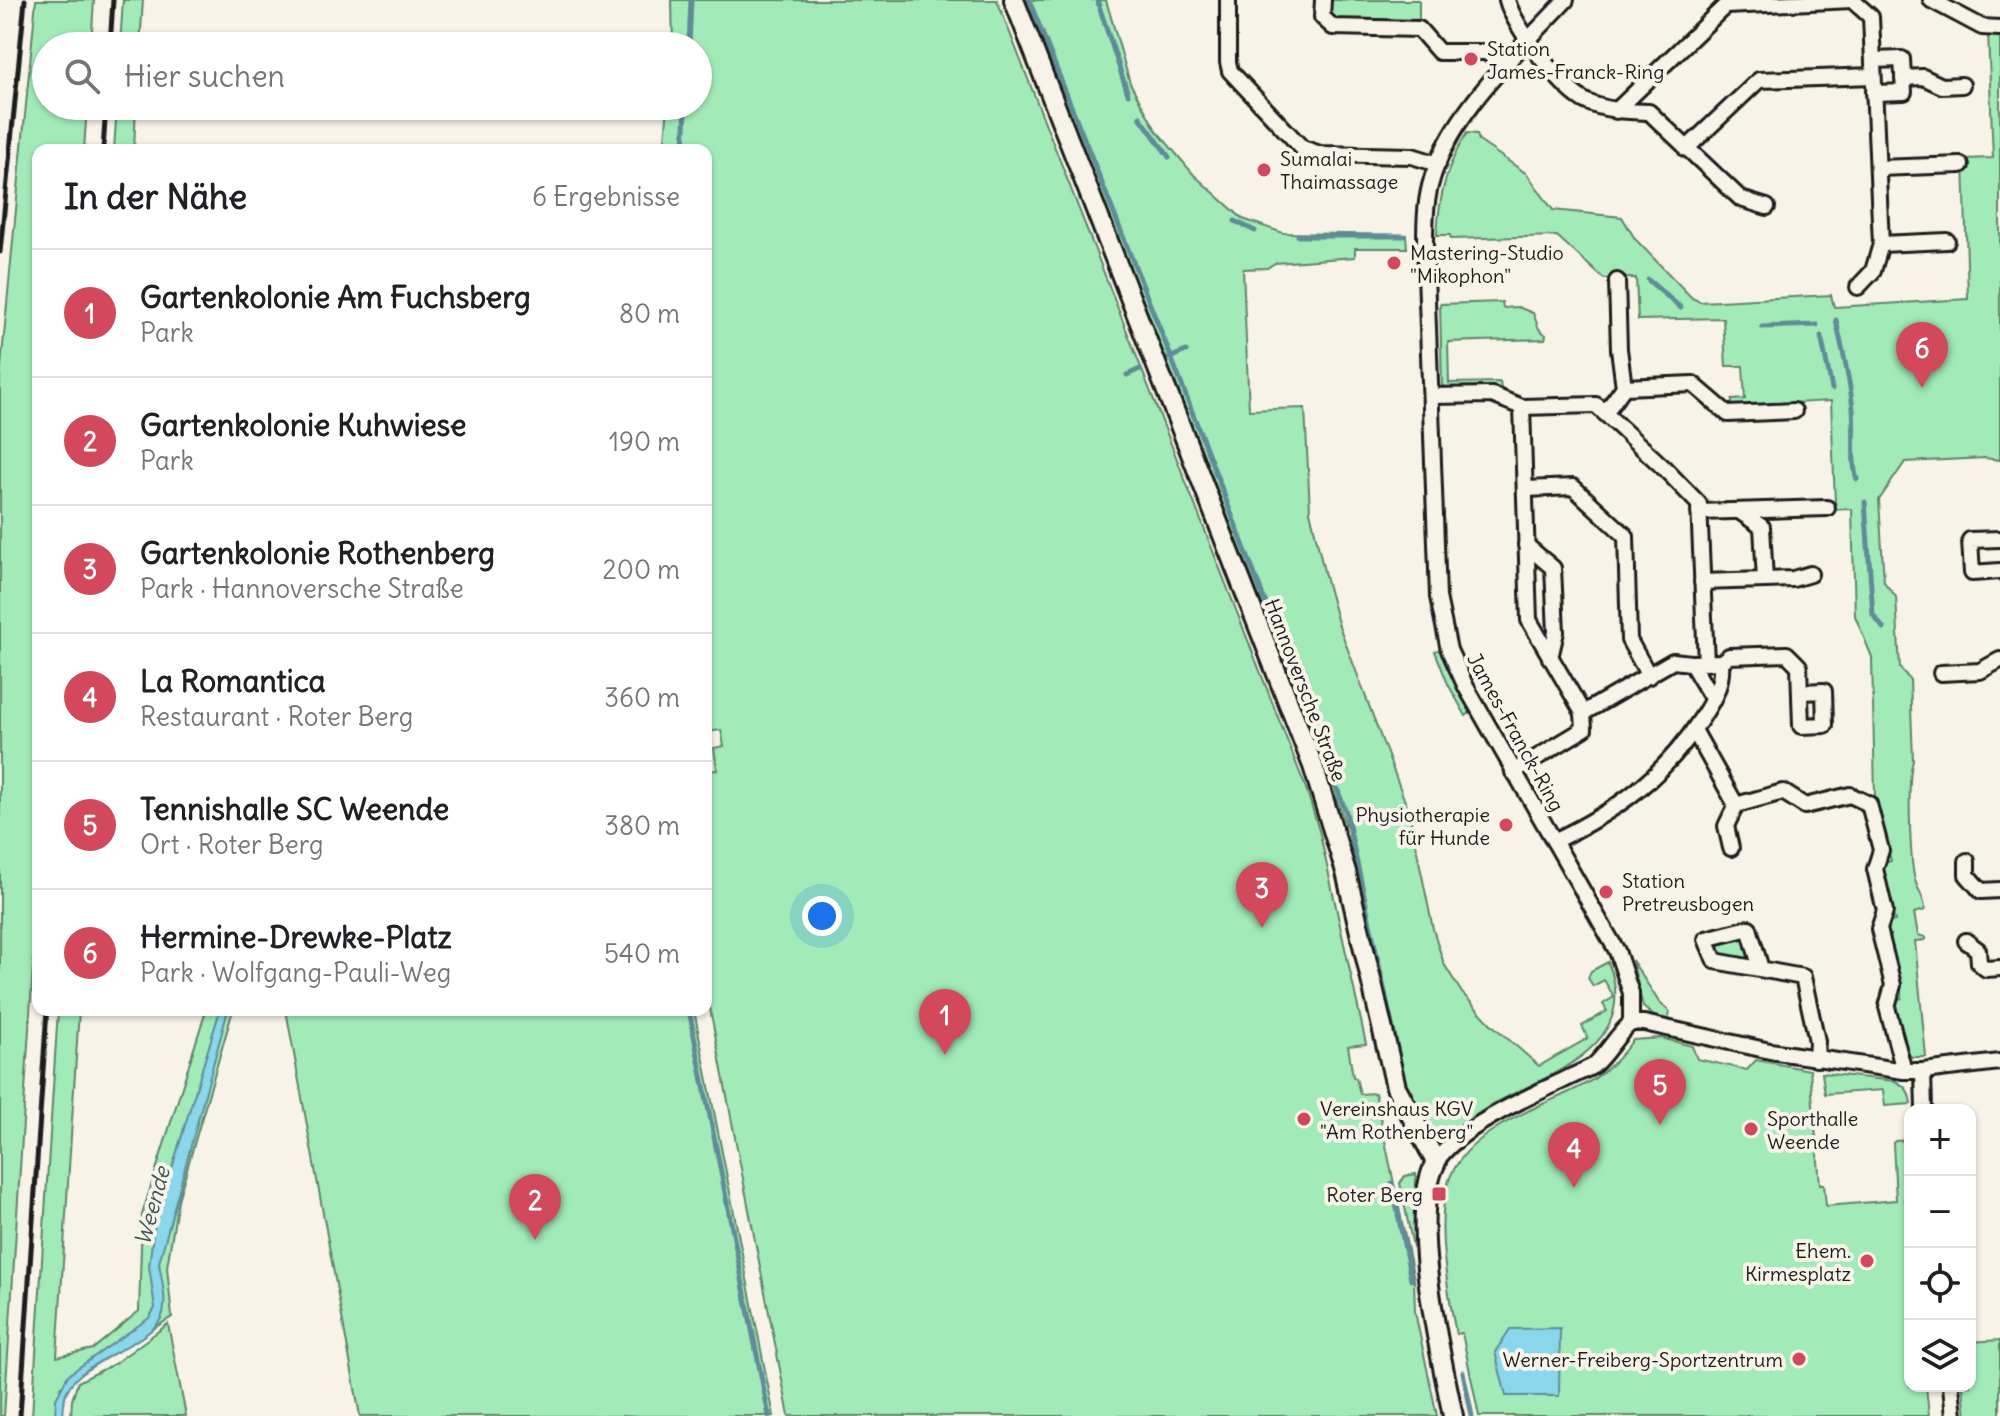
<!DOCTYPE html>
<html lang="de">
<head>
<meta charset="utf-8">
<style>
  :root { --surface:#fff; --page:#f2f2f2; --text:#202124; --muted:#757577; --line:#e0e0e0; --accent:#d1495b }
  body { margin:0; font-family:Delius,sans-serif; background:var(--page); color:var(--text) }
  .controls { position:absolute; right:24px; bottom:24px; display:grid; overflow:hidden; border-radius:16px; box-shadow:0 2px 6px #0004 }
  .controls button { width:72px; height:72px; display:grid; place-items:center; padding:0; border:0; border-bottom:2px solid var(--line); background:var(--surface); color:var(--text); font:40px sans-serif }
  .you { position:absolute; left:822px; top:916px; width:28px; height:28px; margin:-20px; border:6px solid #fff; border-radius:50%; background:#1a73e8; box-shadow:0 0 0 12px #1a73e833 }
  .badge { display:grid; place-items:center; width:52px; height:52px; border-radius:50%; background:var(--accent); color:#fff; font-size:26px; font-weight:700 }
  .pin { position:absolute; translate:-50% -66px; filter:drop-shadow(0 2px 4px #0008) }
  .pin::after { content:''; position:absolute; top:42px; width:28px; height:24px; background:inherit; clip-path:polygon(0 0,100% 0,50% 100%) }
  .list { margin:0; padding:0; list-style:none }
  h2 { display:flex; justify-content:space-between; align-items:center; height:104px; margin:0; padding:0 32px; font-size:34px }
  h2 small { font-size:26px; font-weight:400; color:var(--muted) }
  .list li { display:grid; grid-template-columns:52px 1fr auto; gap:24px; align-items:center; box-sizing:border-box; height:128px; padding:0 32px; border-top:2px solid var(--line) }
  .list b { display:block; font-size:30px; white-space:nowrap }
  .list p { margin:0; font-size:26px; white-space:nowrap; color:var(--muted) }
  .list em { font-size:26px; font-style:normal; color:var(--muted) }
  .icon { flex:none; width:44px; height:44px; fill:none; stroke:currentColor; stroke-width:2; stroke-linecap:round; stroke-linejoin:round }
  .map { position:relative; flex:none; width:2000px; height:1416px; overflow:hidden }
  .search { position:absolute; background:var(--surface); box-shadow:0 2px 6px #0004; left:32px; top:32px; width:680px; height:88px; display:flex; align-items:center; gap:20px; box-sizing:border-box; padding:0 28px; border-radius:44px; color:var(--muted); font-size:30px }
  .panel { position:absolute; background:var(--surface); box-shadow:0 2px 6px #0004; left:32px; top:144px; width:680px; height:872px; border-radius:16px }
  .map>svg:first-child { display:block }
  .green { fill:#a2ebb9; stroke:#5f846a; stroke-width:2 }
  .water { fill:#8ad6eb; stroke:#5e8c98; stroke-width:2 }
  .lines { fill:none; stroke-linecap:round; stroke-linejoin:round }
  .stream { stroke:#5e8c98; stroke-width:5 }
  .minor-casing { stroke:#1c1c1c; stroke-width:20 }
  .tertiary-casing { stroke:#1c1c1c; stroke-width:24 }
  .minor { stroke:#f7f3e8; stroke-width:14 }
  .tertiary { stroke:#f7f3e8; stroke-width:18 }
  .rail { stroke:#1c1c1c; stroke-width:5 }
  .poi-dot { fill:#d1495b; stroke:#f7f3e8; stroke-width:3 }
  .labels { text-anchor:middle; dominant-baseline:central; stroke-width:8; stroke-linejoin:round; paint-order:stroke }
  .poi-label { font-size:20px; fill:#1c1c1c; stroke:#f7f3e8; text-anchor:start }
  .street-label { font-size:20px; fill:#1c1c1c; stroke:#f7f3e8 }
  .water-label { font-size:22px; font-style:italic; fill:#3d545a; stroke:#f7f3e8 }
</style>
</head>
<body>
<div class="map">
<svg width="2000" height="1416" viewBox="0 0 2000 1416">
  <rect width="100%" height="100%" fill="#f7f3e8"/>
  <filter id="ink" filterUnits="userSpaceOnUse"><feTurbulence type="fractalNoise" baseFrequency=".0125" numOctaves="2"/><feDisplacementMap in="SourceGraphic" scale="16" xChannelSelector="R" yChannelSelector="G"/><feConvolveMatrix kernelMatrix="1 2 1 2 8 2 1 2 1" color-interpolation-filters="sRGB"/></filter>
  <g filter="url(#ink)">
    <g class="green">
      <polygon points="36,0 94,0 91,46 46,46 46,106 87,106 84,150 38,150 38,890 4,1416 0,1416 0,377"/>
      <polygon points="123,0 143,0 140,46 120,46"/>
      <polygon points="672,0 997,0 1307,791 1320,834 1366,1044 1348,1046 1353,1077 1356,1078 1360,1094 1375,1093 1414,1279 1415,1312 1437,1416 789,1416 706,988 706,771 717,770 714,748 724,746 721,730 706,732 706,150 664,150 668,106 698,106 698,46 673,46"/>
      <path d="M1025 0H1106L1130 83 1156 130 1194 175 1243 219 1283 233 1406 235 1407 248H1355V257L1275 263 1267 268 1243 269 1249 410 1305 408 1310 511 1326 580 1338 623 1409 812 1433 929 1444 964 1462 993 1491 1024 1539 1066 1588 1038 1582 1026 1607 1011 1603 1004 1614 997 1604 980 1593 986 1588 978 1591 971 1608 962C1642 1045 1553 1073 1497 1102 1471 1115 1455 1139 1425 1129L1403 1085 1348 831 1321 755Z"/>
      <polygon points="1327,0 1419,0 1419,24 1333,23 1326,17"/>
      <path d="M2000 32V460L1985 458 1905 462 1879 500 1884 582 1896 597 1900 668 1910 680 1913 761C1907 776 1910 863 1915 880 1918 891 1925 898 1925 910L1914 913 1918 935 1925 937V940L1915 941 1926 1057H1912L1905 1051 1892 1006 1895 1000 1902 998 1885 929 1889 922 1895 921 1881 868 1884 863 1891 861 1875 797 1872 657 1855 616 1852 509 1827 510 1826 504 1835 503 1831 401 1732 406V400L1745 399 1743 366H1726L1723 318 1638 320 1636 278 1604 279 1557 236 1451 239 1450 235H1437C1439 198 1446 165 1467 133L1477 134 1479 141 1527 174 1553 210 1622 217 1635 239 1692 298 1700 302 1831 295 1834 307 1968 299 1964 159 1993 158 1988 33Z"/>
      <polygon points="117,106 136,106 134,150 114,150"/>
      <polygon points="1502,302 1503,308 1518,307 1533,313 1539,329 1546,335 1545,339 1448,342 1449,383 1500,382 1501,389 1448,390 1442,385 1440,304"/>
      <polygon points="1441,649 1471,712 1466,716 1448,684 1435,651"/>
      <polygon points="1742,937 1745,940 1750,957 1741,960 1721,955 1718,943 1720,940"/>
      <polygon points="1632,960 1659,1002 1670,1012 1668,1021 1654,1016 1643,1007"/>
      <polygon points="58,1010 79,1010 57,1357 93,1349 139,1311 142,1215 206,1010 233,1010 178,1200 167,1267 172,1317 61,1386 55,1416 32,1416"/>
      <polygon points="286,1010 694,1010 774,1416 360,1416"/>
      <path d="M1661 1038 1692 1046 1697 1059 1747 1070 1756 1060 1810 1070 1820 1184H1824L1826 1206 1896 1200 1893 1143 1895 1141 1910 1140V1169L1907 1170 1908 1182H1910L1909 1199 1904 1200 1907 1206H1910V1386H1926L1929 1416H1479L1462 1333 1456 1334C1448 1290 1430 1205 1456 1166 1474 1136 1514 1117 1545 1103 1586 1085 1606 1077 1633 1040Z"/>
      <path d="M1822 1073 1895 1081C1907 1087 1909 1091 1911 1104L1885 1106 1883 1090 1825 1094Z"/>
      <polygon points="1416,1174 1415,1247 1413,1247 1400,1183 1405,1176"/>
      <polygon points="168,1324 186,1416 71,1416 72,1400 78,1382 114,1364"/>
      <polygon points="2000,1340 2000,1416 1966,1416 1963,1388 1963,1386 1970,1386 1970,1342"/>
    </g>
    <g class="water">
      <path d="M220 1010H228L159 1263C161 1278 167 1297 163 1313 158 1342 81 1359 67 1391 63 1398 64 1408 63 1416H55L56 1399 68 1375 149 1318 155 1308 149 1266 154 1227Z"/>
      <polygon points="1560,1328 1559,1396 1506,1396 1495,1352 1510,1329"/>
    </g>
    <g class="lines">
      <g class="stream">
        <polyline points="1029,0 1171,357 1346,812 1398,1053"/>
        <polyline points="1097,0 1128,94"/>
        <polyline points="689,46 691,0"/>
        <polyline points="1140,117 1169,157"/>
        <polyline points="684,150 686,106"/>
        <polyline points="1235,221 1255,231"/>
        <polyline points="1298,236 1404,236"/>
        <polyline points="1648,280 1681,308"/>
        <path d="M1836 320C1842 349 1850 379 1853 409 1855 427 1851 466 1857 479"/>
        <polyline points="1762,327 1817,325"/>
        <polyline points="1821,336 1832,389"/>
        <polyline points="1169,358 1186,351"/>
        <polyline points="1127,375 1140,369"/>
        <polyline points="1865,502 1873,615 1884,629"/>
        <polyline points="689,1010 769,1416"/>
        <polyline points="1392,1183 1411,1280"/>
        <polyline points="1463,1372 1472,1416"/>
      </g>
      <g class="minor-casing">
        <g id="minor">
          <polyline points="1228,0 1228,62 1230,71 1302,148 1320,154 1412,156 1438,164"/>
          <polyline points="1323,0 1322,17 1333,27 1419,29 1439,52 1486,52 1506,66"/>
          <path d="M1507 0C1514 27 1562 90 1587 102 1607 111 1628 111 1649 112L1741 199 1767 207"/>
          <path d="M1566 0C1517 53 1448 114 1430 186 1425 206 1425 227 1425 247L1438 597 1449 650 1466 687 1617 951 1631 993V1023"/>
          <polyline points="1852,0 1871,17 1881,244 1873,271 1858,287"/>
          <polyline points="1931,0 1982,27 2000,28"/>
          <polyline points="1873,60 1902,59 1904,92 1874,93"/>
          <polyline points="1903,78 1923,77 1942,86 1962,85"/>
          <polyline points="1616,111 1725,6 1852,0"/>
          <polyline points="1686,149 1759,80 1873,76"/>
          <polyline points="1878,168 1961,165"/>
          <polyline points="1881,244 1947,241"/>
          <polyline points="1624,387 1693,384 1728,414 1794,411"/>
          <polyline points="1431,396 1492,395 1522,407 1596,405 1663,467 1699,504 1706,663"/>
          <polyline points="1522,407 1529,620 1583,713"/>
          <polyline points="1605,413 1624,387 1619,349 1617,281"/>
          <polyline points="1526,489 1573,487 1626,536 1629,640 1649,676"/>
          <polyline points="1699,512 1827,508"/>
          <polyline points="2000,539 1970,540 1972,573 2000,571"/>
          <polyline points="1526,545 1553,568 1556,632 1550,658"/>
          <polyline points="1765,580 1793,579 1810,574"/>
          <polyline points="1702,582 1765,580 1762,527 1739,511"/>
          <polyline points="1941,673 1980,671 2000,660"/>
          <polyline points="1713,700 1691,663 1721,662 1729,656 1787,654 1799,666 1801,726 1825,725 1824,691 1800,692"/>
          <polyline points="1694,730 1736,805 1783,792 1805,806 1850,795 1869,804 1881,850 1875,869 1885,911 1879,929 1893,985 1887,1007 1904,1071"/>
          <polyline points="1513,772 1584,729 1583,713 1673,661 1691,663"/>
          <path d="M1554 841C1615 812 1664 777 1701 719 1713 700 1723 685 1721 662"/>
          <polyline points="1731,848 1726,826 1736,805"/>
          <polyline points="1967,861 1967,875 1981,891 2000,890"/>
          <polyline points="1966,941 1978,950 1979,963 1986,969 2000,968"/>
          <polyline points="1761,969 1749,928 1706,939 1715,961 1803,977 1817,1041 1816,1059"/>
          <polyline points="1631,1023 1644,1023 1770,1051 1904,1071 1923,1071 2000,1062"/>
          <polyline points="1923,1071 1924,1110"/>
          <path d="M1436 1162C1462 1122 1550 1088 1593 1066 1608 1053 1616 1035 1631 1023"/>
          <polyline points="1951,1386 1954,1416"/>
        </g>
      </g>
      <g class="tertiary-casing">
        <path id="tertiary" d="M1014 0 1313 766 1346 872 1396 1087 1436 1162C1407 1217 1441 1355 1453 1416"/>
      </g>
      <use href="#minor" class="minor"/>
      <use href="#tertiary" class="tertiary"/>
      <g class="rail">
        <polyline points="110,46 113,0"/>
        <polyline points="103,150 106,106"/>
        <polyline points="0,252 25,0"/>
        <polyline points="20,1416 47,1010"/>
      </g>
    </g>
  </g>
  <g class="poi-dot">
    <circle cx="1471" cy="59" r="8"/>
    <circle cx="1264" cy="170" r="8"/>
    <circle cx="1394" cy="263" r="8"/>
    <circle cx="1506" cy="825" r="8"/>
    <circle cx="1606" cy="892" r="8"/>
    <circle cx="1304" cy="1119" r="8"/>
    <circle cx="1751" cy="1129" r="8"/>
    <rect x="1431" y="1186" width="16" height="16" rx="4"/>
    <circle cx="1867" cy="1261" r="8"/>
    <circle cx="1799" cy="1359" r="8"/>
  </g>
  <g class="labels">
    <g class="poi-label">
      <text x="1487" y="48">Station<tspan x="1487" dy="23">James-Franck-Ring</tspan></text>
      <text x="1280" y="158">Sumalai<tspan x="1280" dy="23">Thaimassage</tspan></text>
      <text x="1410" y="252">Mastering-Studio<tspan x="1410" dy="23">"Mikophon"</tspan></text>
      <text x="1490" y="814" text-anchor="end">Physiotherapie<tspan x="1490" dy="23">für Hunde</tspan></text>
      <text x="1622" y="880">Station<tspan x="1622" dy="23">Pretreusbogen</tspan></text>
      <text x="1320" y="1108">Vereinshaus KGV<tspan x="1320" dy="23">"Am Rothenberg"</tspan></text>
      <text x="1767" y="1118">Sporthalle<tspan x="1767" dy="23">Weende</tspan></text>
      <text x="1423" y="1194" text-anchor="end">Roter Berg</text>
      <text x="1851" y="1250" text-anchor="end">Ehem.<tspan x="1851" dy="23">Kirmesplatz</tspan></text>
      <text x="1783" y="1359" text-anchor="end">Werner-Freiberg-Sportzentrum</text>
    </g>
    <g class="street-label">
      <text transform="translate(1306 690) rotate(69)">Hannoversche Straße</text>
      <text transform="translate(1516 732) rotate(61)">James-Franck-Ring</text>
    </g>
    <g class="water-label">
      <text transform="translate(152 1206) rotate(-75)">Weende</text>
    </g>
  </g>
</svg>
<div class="controls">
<button>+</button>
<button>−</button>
<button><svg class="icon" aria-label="locate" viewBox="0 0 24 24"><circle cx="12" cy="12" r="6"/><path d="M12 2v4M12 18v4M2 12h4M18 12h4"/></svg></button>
<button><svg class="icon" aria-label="layers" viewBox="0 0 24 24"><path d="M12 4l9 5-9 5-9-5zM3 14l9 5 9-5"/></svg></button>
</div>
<div class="you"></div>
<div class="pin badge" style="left:945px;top:1055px">1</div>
<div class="pin badge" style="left:535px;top:1240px">2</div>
<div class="pin badge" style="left:1262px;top:928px">3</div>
<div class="pin badge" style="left:1574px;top:1188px">4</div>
<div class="pin badge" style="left:1660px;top:1125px">5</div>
<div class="pin badge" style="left:1922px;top:388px">6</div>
<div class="search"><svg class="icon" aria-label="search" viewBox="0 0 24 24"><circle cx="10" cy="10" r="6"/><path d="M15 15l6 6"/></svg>Hier suchen</div>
<section class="panel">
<h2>In der Nähe<small>6 Ergebnisse</small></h2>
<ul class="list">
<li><span class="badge">1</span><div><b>Gartenkolonie Am Fuchsberg</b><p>Park</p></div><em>80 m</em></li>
<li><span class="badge">2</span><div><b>Gartenkolonie Kuhwiese</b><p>Park</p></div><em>190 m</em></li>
<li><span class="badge">3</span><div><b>Gartenkolonie Rothenberg</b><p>Park · Hannoversche Straße</p></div><em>200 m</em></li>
<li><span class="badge">4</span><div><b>La Romantica</b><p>Restaurant · Roter Berg</p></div><em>360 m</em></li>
<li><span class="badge">5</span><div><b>Tennishalle SC Weende</b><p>Ort · Roter Berg</p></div><em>380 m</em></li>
<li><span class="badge">6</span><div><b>Hermine-Drewke-Platz</b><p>Park · Wolfgang-Pauli-Weg</p></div><em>540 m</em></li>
</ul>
</section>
</div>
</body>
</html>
